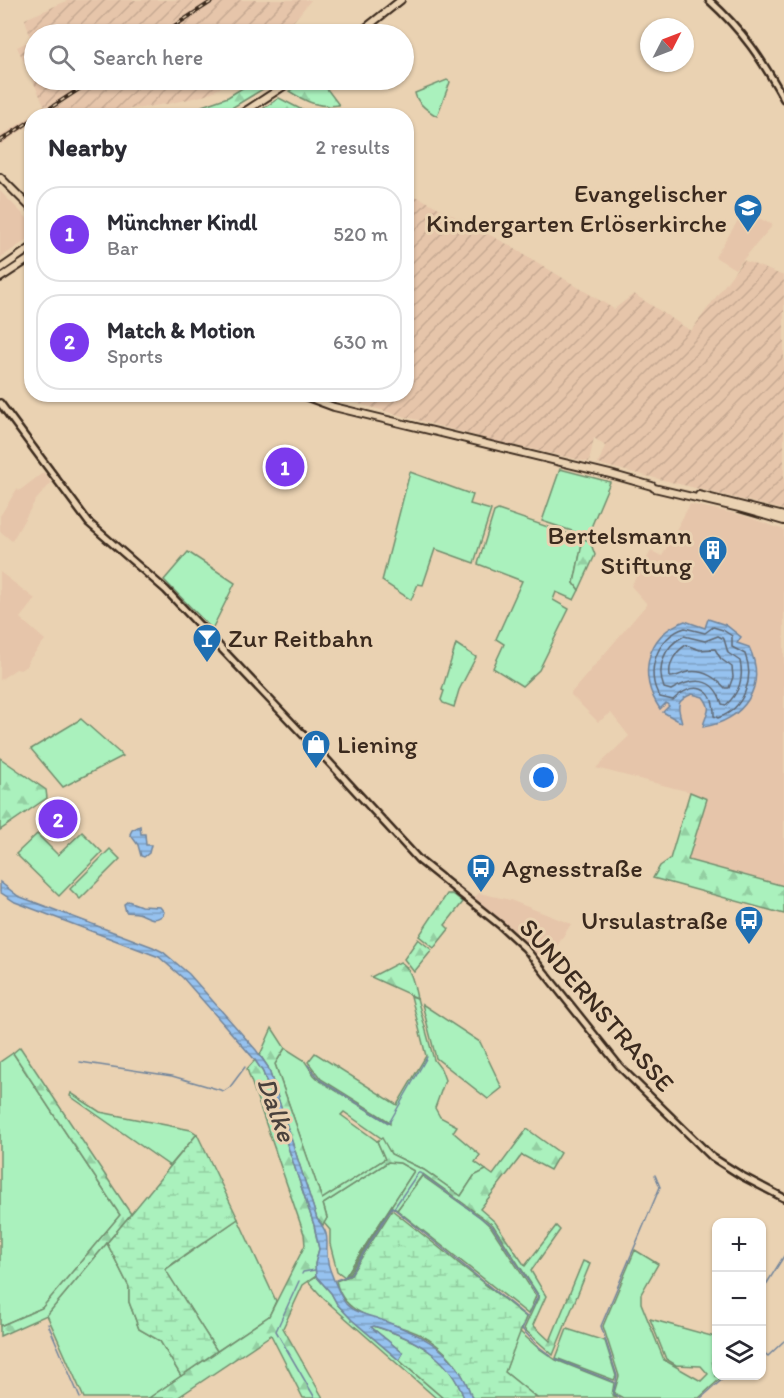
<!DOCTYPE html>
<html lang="en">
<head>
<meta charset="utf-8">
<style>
  :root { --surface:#fff; --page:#f7f7f7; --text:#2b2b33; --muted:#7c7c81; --line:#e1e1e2; --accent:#7c3aed }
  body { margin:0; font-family:Itim,sans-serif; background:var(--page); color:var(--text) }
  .controls { position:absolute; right:18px; bottom:18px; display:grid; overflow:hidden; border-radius:12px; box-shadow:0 2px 4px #0004 }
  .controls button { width:54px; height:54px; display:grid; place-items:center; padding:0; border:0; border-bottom:2px solid var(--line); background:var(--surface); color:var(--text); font:30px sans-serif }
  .compass { position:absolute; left:640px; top:18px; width:54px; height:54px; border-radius:50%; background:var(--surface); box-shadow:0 2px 4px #0004; rotate:48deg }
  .you { position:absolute; left:544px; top:778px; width:21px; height:21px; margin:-15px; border:4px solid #fff; border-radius:50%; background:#1a73e8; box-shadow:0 0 0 9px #1a73e833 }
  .badge { display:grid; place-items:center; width:39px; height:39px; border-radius:50%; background:var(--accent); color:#fff; font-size:20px; font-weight:700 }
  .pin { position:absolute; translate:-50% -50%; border:3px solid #fff; box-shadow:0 2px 6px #0006 }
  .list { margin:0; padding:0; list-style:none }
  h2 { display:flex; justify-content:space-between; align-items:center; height:78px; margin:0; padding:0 24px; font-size:26px }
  h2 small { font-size:20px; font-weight:400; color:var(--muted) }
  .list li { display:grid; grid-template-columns:39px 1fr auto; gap:18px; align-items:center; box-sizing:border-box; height:96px; margin:0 12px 12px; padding:0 12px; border:2px solid var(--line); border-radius:24px }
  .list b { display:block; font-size:22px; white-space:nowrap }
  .list p { margin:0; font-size:20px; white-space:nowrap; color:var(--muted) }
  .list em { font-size:20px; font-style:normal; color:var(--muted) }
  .icon { flex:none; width:33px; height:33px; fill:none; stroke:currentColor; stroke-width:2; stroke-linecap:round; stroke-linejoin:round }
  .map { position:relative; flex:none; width:784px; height:1398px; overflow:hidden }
  .search { position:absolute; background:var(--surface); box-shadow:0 2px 4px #0004; left:24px; top:24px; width:390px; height:66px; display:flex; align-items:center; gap:15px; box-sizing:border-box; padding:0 21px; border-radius:33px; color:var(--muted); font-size:22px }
  .panel { position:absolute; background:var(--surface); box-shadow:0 2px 4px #0004; left:24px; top:108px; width:390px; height:294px; border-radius:24px }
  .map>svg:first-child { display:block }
  .built { fill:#e6c5aa }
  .industrial { fill:url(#industrial-furrows) }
  .green { fill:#aaf1bd; stroke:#728e6e; stroke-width:1.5 }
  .forest { fill:url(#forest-firs); stroke:#728e6e; stroke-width:1.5 }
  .wetland { fill:url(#wetland-marsh); stroke:#728e6e; stroke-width:1.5 }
  .water { fill:url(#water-rules); stroke:#72859b; stroke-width:1.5 }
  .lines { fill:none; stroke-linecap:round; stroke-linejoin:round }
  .shore { stroke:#5f6772; stroke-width:1.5 }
  .stream { stroke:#72859b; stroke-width:1.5 }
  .tertiary-casing { stroke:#3b2a1e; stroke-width:10 }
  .secondary-casing { stroke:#3b2a1e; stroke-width:10 }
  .tertiary { stroke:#ead2b2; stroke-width:5 }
  .secondary { stroke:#ead2b2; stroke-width:6 }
  .rail-casing { stroke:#3b2a1e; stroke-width:4 }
  .rail { stroke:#ead2b2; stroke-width:1.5; stroke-dasharray:4.5; stroke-linecap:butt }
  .labels { text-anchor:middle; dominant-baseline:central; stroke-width:6; stroke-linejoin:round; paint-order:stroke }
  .poi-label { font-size:26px; fill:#3b2a1e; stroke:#ead2b2; text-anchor:end }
  .street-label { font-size:26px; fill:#3b2a1e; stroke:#ead2b2 }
  .water-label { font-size:27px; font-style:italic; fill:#49413d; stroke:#ead2b2 }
</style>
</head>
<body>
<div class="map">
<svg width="784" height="1398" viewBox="0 0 784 1398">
  <defs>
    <pattern id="industrial-furrows" width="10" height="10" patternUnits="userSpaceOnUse" patternTransform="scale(1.5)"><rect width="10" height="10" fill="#e6c5aa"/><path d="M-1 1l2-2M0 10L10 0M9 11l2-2" fill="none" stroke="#c6a992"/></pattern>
    <pattern id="forest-firs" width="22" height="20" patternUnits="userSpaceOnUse" patternTransform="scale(1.5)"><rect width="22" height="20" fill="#aaf1bd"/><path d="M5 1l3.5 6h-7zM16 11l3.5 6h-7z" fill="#93cfa2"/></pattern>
    <pattern id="wetland-marsh" width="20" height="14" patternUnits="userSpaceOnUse" patternTransform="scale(1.5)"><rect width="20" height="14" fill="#aaf1bd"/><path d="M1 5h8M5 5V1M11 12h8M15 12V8" fill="none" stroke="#93cfa2"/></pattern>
    <pattern id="water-rules" width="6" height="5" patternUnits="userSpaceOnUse" patternTransform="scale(1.5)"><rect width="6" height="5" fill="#96c2ef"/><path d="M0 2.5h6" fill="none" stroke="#7c9ec1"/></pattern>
  </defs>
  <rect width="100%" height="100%" fill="#ead2b2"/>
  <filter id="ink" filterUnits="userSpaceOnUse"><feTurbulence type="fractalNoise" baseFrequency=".0167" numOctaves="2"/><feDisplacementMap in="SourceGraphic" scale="12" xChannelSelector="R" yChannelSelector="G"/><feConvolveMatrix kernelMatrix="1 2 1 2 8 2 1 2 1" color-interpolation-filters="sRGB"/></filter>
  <g filter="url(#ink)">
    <g class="built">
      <polygon points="206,0 217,0 168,34 154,34"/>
      <polygon points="86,80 97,80 44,115 32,116"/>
      <polygon points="32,116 31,124 0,145 0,136"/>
      <polygon points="0,191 32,223 31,237 0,258"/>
      <polygon points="744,211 773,225 735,269 715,257"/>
      <polygon points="44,472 51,483 35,501 12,541 0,531 0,516 17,489 19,491"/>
      <polygon points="690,504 742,515 784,530 784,886 688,860 707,799 690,792 596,768 629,736 611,713 598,722 571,695 571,693 647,604 631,586 651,551 662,556"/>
      <polygon points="0,572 35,599 20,618 45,640 29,660 27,666 20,670 16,669 0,680"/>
      <polygon points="479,893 510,900 571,924 554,951 551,949 540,959 517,933 475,899 475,897"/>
    </g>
    <g class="industrial">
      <polygon points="69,0 206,0 154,34 34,34 34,80 86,80 45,107 17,47 31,40 25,19"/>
      <polygon points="217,0 311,0 283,34 168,34"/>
      <polygon points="97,80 236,80 206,95 172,103 142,108 57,115 54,109"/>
      <polygon points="415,197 418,197 507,244 614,309 634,294 691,331 743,260 784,276 784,510 598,464 605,446 594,438 589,462 494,441 326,395 406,394 406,214 412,200"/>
    </g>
    <g class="green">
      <path d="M447 80 450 82 437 116C428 111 417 104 415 93Z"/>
      <polygon points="560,469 610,482 592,525 590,537 542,521"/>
      <polygon points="410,472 473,495 470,504 491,510 474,563 435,549 423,585 418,584 411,600 382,581"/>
      <polygon points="498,510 583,539 574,583 579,590 574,600 556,592 553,600 569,609 539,670 522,686 493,668 504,644 496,639 522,581 478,564 494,512"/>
      <polygon points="188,552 235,583 212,629 164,580"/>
      <polygon points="456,644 476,657 459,690 454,707 443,703 441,700 444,691 442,690"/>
      <polygon points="81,719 123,756 63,787 31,749"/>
      <polygon points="82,832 102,852 59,896 16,854 37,834 58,855"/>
      <polygon points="110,849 120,859 80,899 70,889"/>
      <polygon points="411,996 417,998 434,1060 441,1069 445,1080 435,1108 440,1117 457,1126 453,1132 480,1155 475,1162 486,1170 474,1176 461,1196 424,1170 391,1154 381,1138 344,1112 341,1115 377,1141 385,1159 322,1200 275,1064 285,1048 304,1060 314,1075 320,1081 390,1124 390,1122 321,1079 308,1062 315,1053 397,1105 426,1056"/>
      <polygon points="422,1004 480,1042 502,1088 488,1099 436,1058"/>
      <polygon points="13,1053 120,1215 42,1308 0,1326 0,1062"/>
      <polygon points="71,1093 100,1112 191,1130 197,1134 170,1166 70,1096"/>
      <polygon points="388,1162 400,1163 414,1171 345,1277 337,1271 330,1244 330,1230 324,1223 327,1218 323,1204"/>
      <polygon points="422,1176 480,1217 491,1227 536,1296 528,1314 397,1210"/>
      <polygon points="238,1219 276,1301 269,1316 217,1351 165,1270"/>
      <polygon points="107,1243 129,1287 129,1302 139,1329 160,1341 181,1376 149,1398 84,1398 47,1315"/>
      <path d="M635 1250 658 1264 641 1294V1303L664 1360 701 1381 708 1374 701 1366 676 1365 666 1359 650 1319 715 1337C714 1348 709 1363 716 1372V1376L722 1377 699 1398H623L614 1393 619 1376 603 1326Z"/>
      <polygon points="316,1276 331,1293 337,1304 352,1320 443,1398 436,1398 324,1299 308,1281"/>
      <polygon points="567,1329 605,1341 616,1376 614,1380 556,1358"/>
      <polygon points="519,1331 537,1347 556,1360 614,1383 612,1395 618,1398 537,1398 505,1372"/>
    </g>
    <g class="forest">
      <path d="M306 80H331L324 85 339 105C319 108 306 102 289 91Z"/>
      <polygon points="252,82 263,89 220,115 206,115 202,106 228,97"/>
      <polygon points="279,98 308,113 308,115 270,115 264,108"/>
      <polygon points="583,539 590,541 595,555 579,590 574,583"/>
      <polygon points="0,758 46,790 47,798 0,830"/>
      <polygon points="690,792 707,799 688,860 784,886 784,914 653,878 660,866 670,859"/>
      <polygon points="447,894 453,894 463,902 445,925 449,929 434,948 419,936"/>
      <polygon points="418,939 432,950 414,972 404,959"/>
      <path d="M400 962C412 968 414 986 417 998L371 977Z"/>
      <polygon points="272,1028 285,1048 275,1064 322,1199 385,1159 377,1141 382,1138 391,1154 424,1170 461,1196 474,1176 486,1170 493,1175 527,1129 560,1153 550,1170 522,1155 480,1209 495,1222 525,1266 556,1226 560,1230 531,1271 546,1296 533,1325 550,1341 583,1261 590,1264 553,1355 524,1329 539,1296 493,1225 423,1174 397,1210 392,1207 349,1274 345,1277 414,1171 400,1163 388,1162 323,1204 327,1218 323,1225 317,1219 268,1067 260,1055"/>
      <polygon points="20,1047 131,1214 47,1315 0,1336 0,1326 42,1308 120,1215 13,1053"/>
      <polygon points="255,1060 263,1072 314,1225 319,1249 315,1264 316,1276 303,1285 283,1328 323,1398 303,1398 271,1335 177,1398 149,1398 269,1316 305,1245 304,1234 247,1069"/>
    </g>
    <g class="wetland">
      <polygon points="197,1134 238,1219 165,1269 217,1351 181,1376 160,1341 139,1329 129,1302 129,1287 107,1243"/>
      <path d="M392 1210 526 1317 505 1372 537 1398H472C463 1371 446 1348 421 1335 390 1319 344 1321 336 1281L350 1276Z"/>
      <path d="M373 1326C414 1338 449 1356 464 1398H443L399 1360 403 1353 371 1327Z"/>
    </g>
    <g class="water">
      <path d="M708 619 726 625 741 637 737 643 749 647C768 687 743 721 703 727 705 713 714 711 703 697L692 694C673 702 679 708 682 723L663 712 669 706 666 703 660 709C638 676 645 635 685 621L705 628Z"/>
      <polygon points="140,826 141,834 145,834 146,845 151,845 149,853 144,857 141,856 138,845 130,834 132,830"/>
      <path d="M0 882 18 896 153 947 163 952 189 974 256 1050 268 1067 317 1219C333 1238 324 1241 328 1262 329 1270 341 1298 346 1304 354 1313 368 1315 379 1319 423 1335 457 1350 472 1398H464C449 1356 414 1338 374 1326L371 1327 403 1353 399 1360 352 1320 337 1304 331 1293 316 1276 315 1264 319 1249 314 1225 263 1072 255 1060 183 978 159 957 15 902 0 892Z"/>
      <path d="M128 901 141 906 160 907 164 912 163 915C155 921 152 919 143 915 138 912 132 913 126 912L124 904Z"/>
    </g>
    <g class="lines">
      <g class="shore">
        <path d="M713 627 723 630 732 636V647L745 654C755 679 744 709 718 718L714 716C715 686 693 680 673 700L660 697C644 673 657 636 685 628L705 633Z"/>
        <path d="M684 636 705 641 718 636 724 639 728 653 740 661C744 678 739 693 726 705L722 704C714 676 693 677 671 690L664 688C656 667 664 646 684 636Z"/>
        <path d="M686 645 700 650 715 649 721 659 732 667 733 677 729 688H725C714 676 701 668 684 673 679 675 675 677 670 677 668 664 675 652 686 645Z"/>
      </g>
      <g class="stream">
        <polyline points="80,1062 172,1076 224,1091 230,1087 245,1067"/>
        <polyline points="308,1065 320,1080 389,1123 427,1057"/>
        <polyline points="394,1208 418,1173 420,1173 492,1226 538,1296 522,1329 538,1346 551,1356"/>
        <polyline points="302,1274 303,1272 315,1270"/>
        <polyline points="336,1280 350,1275 392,1207 527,1317"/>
        <polyline points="299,1281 276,1331 315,1398"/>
        <polyline points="762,1291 784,1256"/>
        <polyline points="48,1324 80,1398"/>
        <polyline points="762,1351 768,1356 784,1341"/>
        <polyline points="556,1359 614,1382"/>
        <polyline points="620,1398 613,1394 617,1376 601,1326 660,1187 655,1175"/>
        <polyline points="701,1398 725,1377"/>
      </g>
      <g class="tertiary-casing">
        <g id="tertiary">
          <path d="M709 0C744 32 761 58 784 99"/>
          <polyline points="0,403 89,523 166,590 328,761 419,860 500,925 525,948 620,1067 712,1157 742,1176 784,1198"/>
        </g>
      </g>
      <g class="secondary-casing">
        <g id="secondary">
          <polyline points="358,34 401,0"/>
          <polyline points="238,116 293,80"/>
          <polyline points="0,177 32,209"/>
          <polyline points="0,269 32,247"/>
          <polyline points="0,278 32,257"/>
          <polyline points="299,394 334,407 610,474 652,486 654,488 739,508 784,521"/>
          <polyline points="699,495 784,516"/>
        </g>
      </g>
      <use href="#tertiary" class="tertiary"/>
      <use href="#secondary" class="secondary"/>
      <g class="rail-casing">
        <g id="rail">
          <polyline points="162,34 214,0"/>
          <polyline points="38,116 93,80"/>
          <polyline points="0,141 32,120"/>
        </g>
      </g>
      <use href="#rail" class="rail"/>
    </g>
  </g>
  <defs>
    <g id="school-pin" transform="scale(1.5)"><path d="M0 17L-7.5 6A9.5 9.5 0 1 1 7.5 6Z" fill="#1f6fb2" stroke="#ead2b2"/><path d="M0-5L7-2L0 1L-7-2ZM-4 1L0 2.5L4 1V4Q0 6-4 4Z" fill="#fff"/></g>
    <g id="building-pin" transform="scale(1.5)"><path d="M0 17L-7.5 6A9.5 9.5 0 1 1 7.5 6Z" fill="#1f6fb2" stroke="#ead2b2"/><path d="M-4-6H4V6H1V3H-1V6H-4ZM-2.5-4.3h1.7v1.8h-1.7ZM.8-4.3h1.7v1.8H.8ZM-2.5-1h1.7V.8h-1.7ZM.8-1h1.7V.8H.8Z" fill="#fff"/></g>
    <g id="bar-pin" transform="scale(1.5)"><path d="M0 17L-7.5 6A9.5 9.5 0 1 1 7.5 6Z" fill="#1f6fb2" stroke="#ead2b2"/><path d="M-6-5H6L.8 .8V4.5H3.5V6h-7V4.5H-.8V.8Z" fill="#fff"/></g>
    <g id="shop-pin" transform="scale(1.5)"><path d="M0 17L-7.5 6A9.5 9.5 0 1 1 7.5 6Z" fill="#1f6fb2" stroke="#ead2b2"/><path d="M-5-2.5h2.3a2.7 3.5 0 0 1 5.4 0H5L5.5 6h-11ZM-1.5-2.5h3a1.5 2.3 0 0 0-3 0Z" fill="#fff"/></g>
    <g id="bus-pin" transform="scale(1.5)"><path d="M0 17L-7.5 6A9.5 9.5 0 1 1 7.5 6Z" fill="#1f6fb2" stroke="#ead2b2"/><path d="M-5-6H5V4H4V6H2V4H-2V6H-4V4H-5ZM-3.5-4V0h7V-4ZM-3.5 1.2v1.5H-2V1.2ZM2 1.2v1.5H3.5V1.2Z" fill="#fff"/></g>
  </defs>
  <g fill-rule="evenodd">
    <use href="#school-pin" x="748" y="208"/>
    <use href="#building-pin" x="713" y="550"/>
    <use href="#bar-pin" x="207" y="638"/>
    <use href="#shop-pin" x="316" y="744"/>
    <use href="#bus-pin" x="481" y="868"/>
    <use href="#bus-pin" x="749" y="920"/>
  </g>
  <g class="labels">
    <g class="poi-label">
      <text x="727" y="193">Evangelischer<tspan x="727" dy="30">Kindergarten Erlöserkirche</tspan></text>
      <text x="692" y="535">Bertelsmann<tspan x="692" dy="30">Stiftung</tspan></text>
      <text x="228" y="638" text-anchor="start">Zur Reitbahn</text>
      <text x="337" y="744" text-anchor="start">Liening</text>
      <text x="502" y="868" text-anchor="start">Agnesstraße</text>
      <text x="728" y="920">Ursulastraße</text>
    </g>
    <g class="street-label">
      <text transform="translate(597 1005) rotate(49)">SUNDERNSTRASSE</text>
    </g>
    <g class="water-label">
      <text transform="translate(277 1109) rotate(70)">Dalke</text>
    </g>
  </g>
</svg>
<div class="controls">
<button>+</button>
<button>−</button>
<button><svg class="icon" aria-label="layers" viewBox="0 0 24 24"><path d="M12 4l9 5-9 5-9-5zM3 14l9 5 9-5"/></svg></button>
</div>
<svg class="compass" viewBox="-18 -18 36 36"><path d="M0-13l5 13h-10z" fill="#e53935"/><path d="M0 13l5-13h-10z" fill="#7c7c81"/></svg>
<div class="you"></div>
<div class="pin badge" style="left:285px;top:467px">1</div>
<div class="pin badge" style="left:58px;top:819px">2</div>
<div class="search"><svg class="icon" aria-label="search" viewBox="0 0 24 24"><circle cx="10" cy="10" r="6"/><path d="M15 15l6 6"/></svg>Search here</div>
<section class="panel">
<h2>Nearby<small>2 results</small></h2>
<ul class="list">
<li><span class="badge">1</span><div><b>Münchner Kindl</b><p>Bar</p></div><em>520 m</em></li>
<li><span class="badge">2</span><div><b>Match &amp; Motion</b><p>Sports</p></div><em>630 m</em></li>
</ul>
</section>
</div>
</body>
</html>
